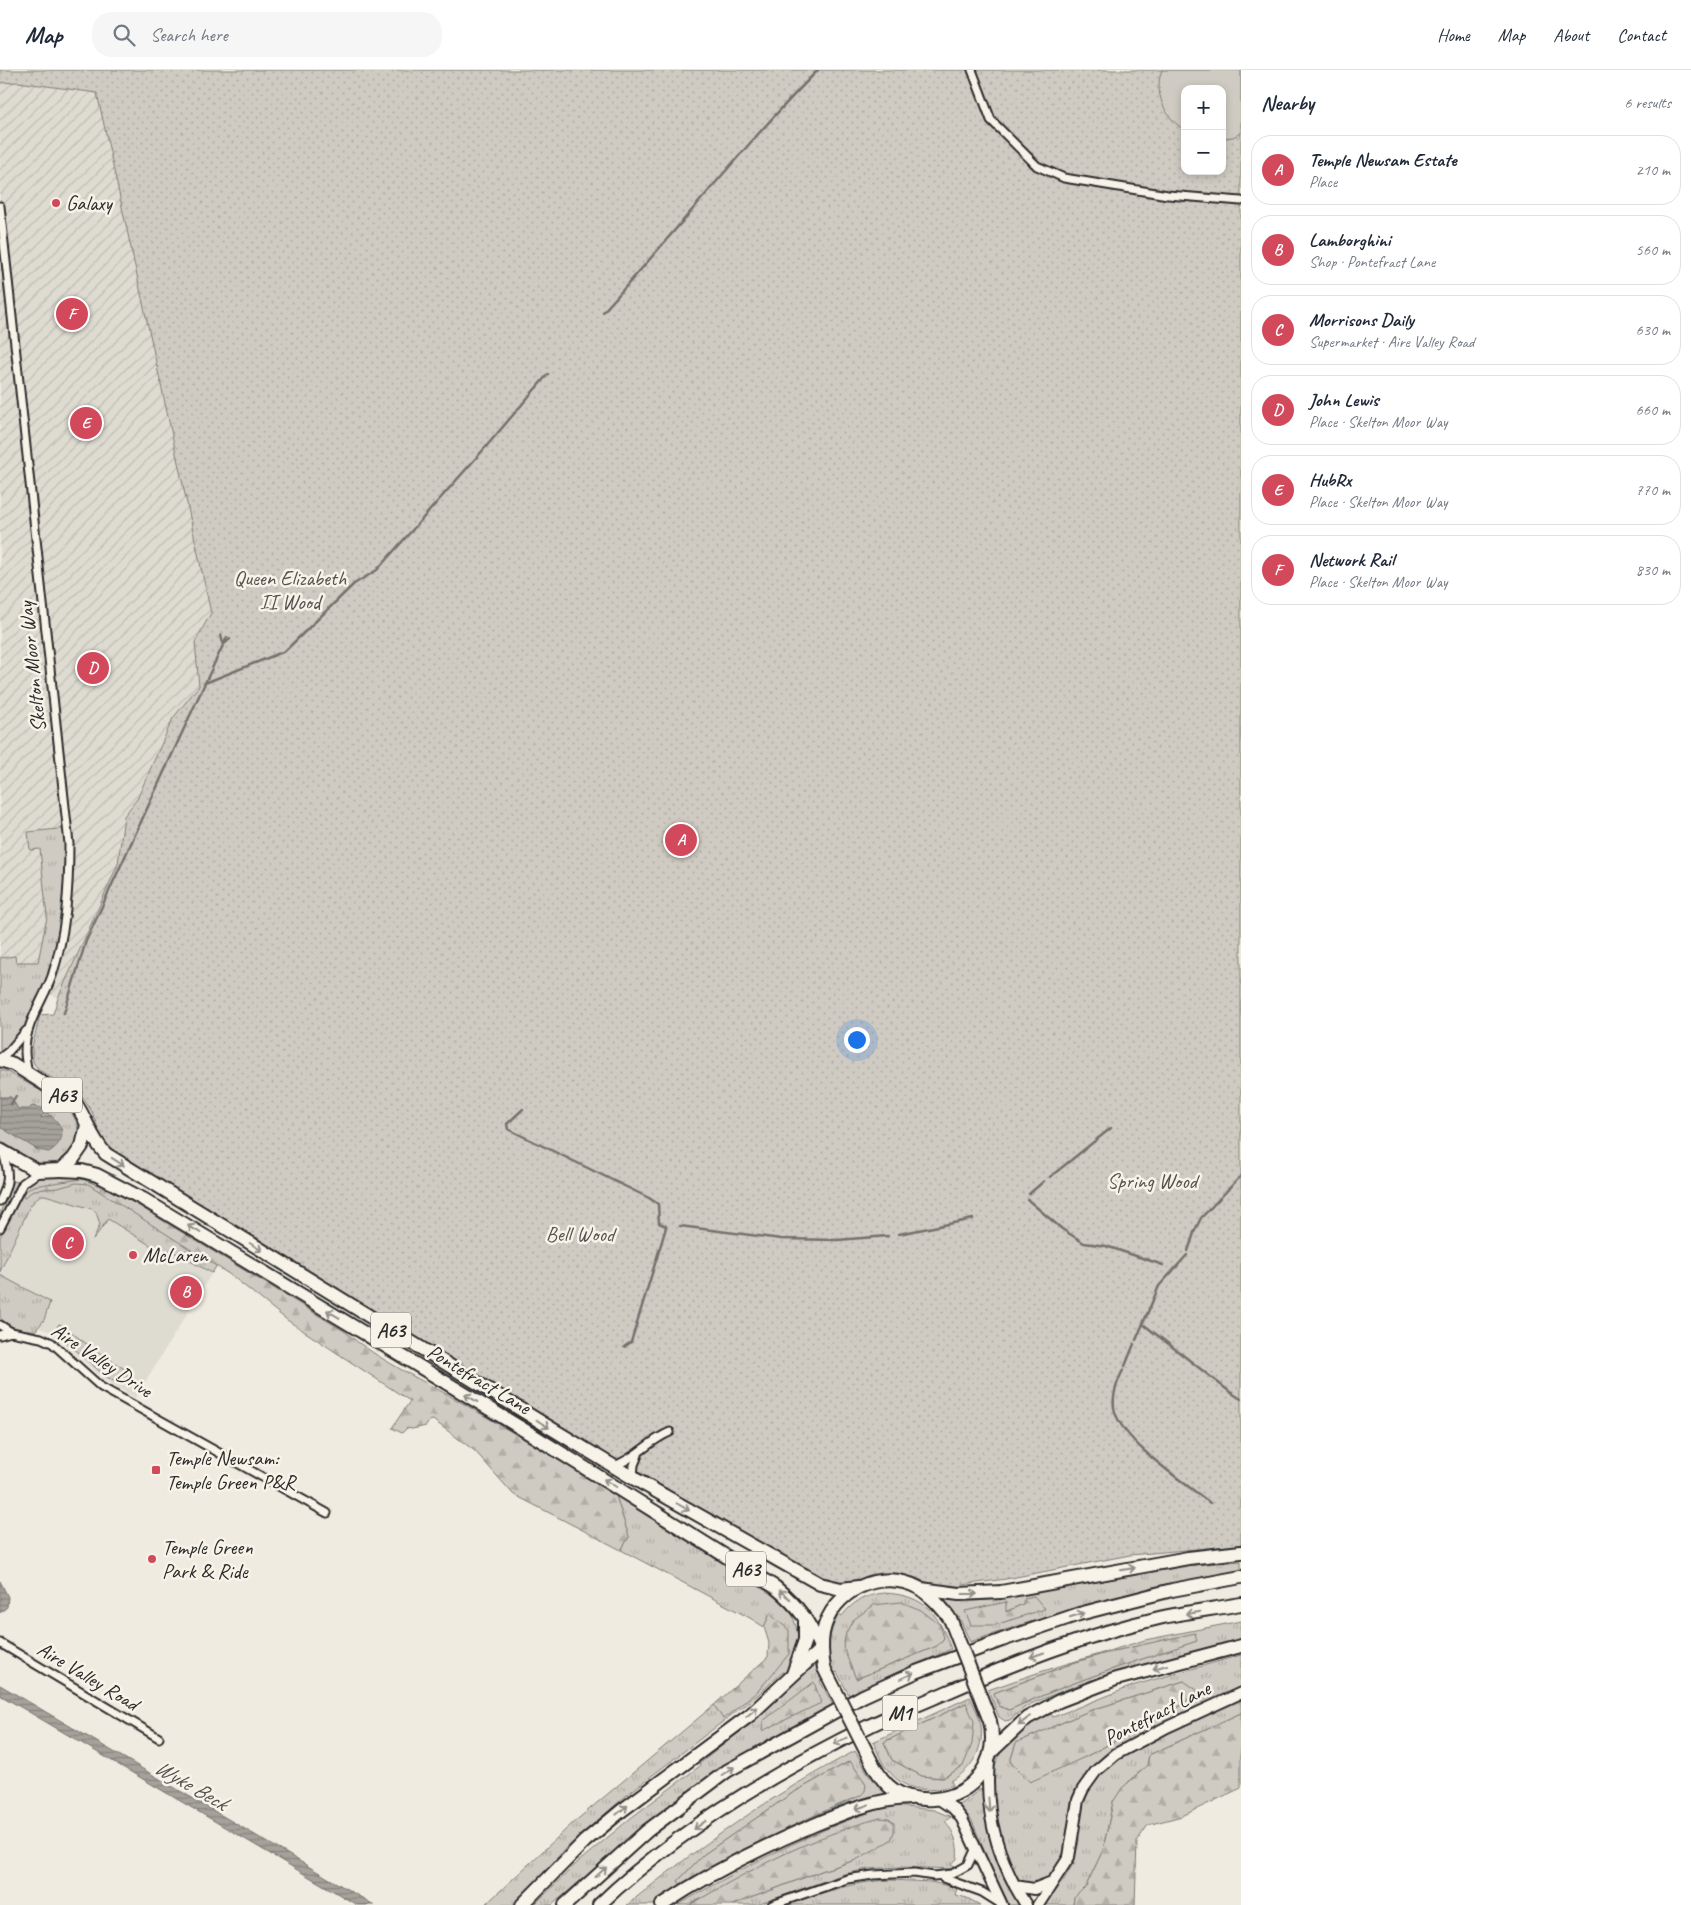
<!DOCTYPE html>
<html lang="en">
<head>
<meta charset="utf-8">
<style>
  :root { --surface:#fff; --page:#f6f6f7; --text:#1f2937; --muted:#747a83; --line:#e0e1e3; --accent:#d1495b }
  body { margin:0; font-family:Caveat,sans-serif; background:var(--page); color:var(--text) }
  .controls { position:absolute; right:15px; top:15px; display:grid; overflow:hidden; border-radius:10px; box-shadow:0 2px 8px #0003 }
  .controls button { width:45px; height:45px; display:grid; place-items:center; padding:0; border:0; border-bottom:1px solid var(--line); background:var(--surface); color:var(--text); font:25px sans-serif }
  .you { position:absolute; left:856px; top:969px; width:18px; height:18px; margin:-12px; border:4px solid #fff; border-radius:50%; background:#1a73e8; box-shadow:0 0 0 8px #1a73e833 }
  .badge { display:grid; place-items:center; width:32px; height:32px; border-radius:50%; background:var(--accent); color:#fff; font-size:16px; font-weight:700 }
  .pin { position:absolute; translate:-50% -50%; border:2px solid #fff; box-shadow:0 1px 5px #0006 }
  .list { margin:0; padding:0; list-style:none }
  h2 { display:flex; justify-content:space-between; align-items:center; height:65px; margin:0; padding:0 20px; font-size:21px }
  h2 small { font-size:16px; font-weight:400; color:var(--muted) }
  .list li { display:grid; grid-template-columns:32px 1fr auto; gap:15px; align-items:center; box-sizing:border-box; height:70px; margin:0 10px 10px; padding:0 10px; border:1px solid var(--line); border-radius:20px }
  .list b { display:block; font-size:19px; white-space:nowrap }
  .list p { margin:0; font-size:16px; white-space:nowrap; color:var(--muted) }
  .list em { font-size:16px; font-style:normal; color:var(--muted) }
  .icon { flex:none; width:28px; height:28px; fill:none; stroke:currentColor; stroke-width:2; stroke-linecap:round; stroke-linejoin:round }
  .map { position:relative; flex:none; width:1241px; height:1835px; overflow:hidden }
  header { display:flex; align-items:center; gap:30px; box-sizing:border-box; height:70px; padding:0 25px; background:var(--surface); border-bottom:1px solid var(--line) }
  header strong { font-size:24px }
  nav { display:flex; gap:28px; margin-inline-start:auto; font-size:18px }
  .search { width:350px; height:45px; background:var(--page); display:flex; align-items:center; gap:12px; box-sizing:border-box; padding:0 18px; border-radius:20px; color:var(--muted); font-size:19px }
  main { display:flex }
  aside { flex:1; background:var(--surface) }
  .map>svg:first-child { display:block }
  .built { fill:#dedbd1 }
  .industrial { fill:url(#industrial-furrows) }
  .grass { fill:url(#grass-tufts); stroke:#7d7b76; fill-rule:evenodd }
  .forest { fill:url(#forest-firs); stroke:#7d7b76 }
  .park { fill:url(#park-dots); stroke:#7d7b76; fill-rule:evenodd }
  .garden { fill:#cfcbc2; stroke:#7d7b76 }
  .water { fill:url(#water-rules); stroke:#74726e }
  .lines { fill:none; stroke-linecap:round; stroke-linejoin:round }
  .stream { stroke:#74726e; stroke-width:2.5 }
  .street-casing { stroke:#2b2b2b; stroke-width:11 }
  .secondary-casing { stroke:#2b2b2b; stroke-width:14 }
  .highway-casing { stroke:#2b2b2b; stroke-width:16 }
  .street { stroke:#f7f3e8; stroke-width:7 }
  .secondary { stroke:#f7f3e8; stroke-width:10 }
  .highway { stroke:#f7f3e8; stroke-width:12 }
  .highway-bridge-casing { stroke:#2b2b2b; stroke-width:16; stroke-linecap:butt }
  .highway-bridge { stroke:#f7f3e8; stroke-width:12 }
  .oneway { stroke:#918f8a }
  .poi-dot { fill:#d1495b; stroke:#f7f3e8; stroke-width:2 }
  .labels { text-anchor:middle; dominant-baseline:central; stroke-width:5; stroke-linejoin:round; paint-order:stroke }
  .shield { fill:#f7f3e8; stroke:#686764; stroke-width:1 }
  .shield-label { font-size:20px; font-weight:bold; fill:#2b2b2b }
  .poi-label { font-size:21px; fill:#2b2b2b; stroke:#f7f3e8; text-anchor:start }
  .park-label { font-size:21px; fill:#545351; stroke:#f7f3e8 }
  .street-label { font-size:21px; fill:#2b2b2b; stroke:#f7f3e8 }
  .water-label { font-size:22px; font-style:italic; fill:#555552; stroke:#f7f3e8 }
</style>
</head>
<body>
<header>
<strong>Map</strong>
<div class="search"><svg class="icon" aria-label="search" viewBox="0 0 24 24"><circle cx="10" cy="10" r="6"/><path d="M15 15l6 6"/></svg>Search here</div>
<nav><a>Home</a><a>Map</a><a>About</a><a>Contact</a></nav>
</header>
<main>
<div class="map">
<svg width="1241" height="1835" viewBox="0 0 1241 1835">
  <defs>
    <pattern id="industrial-furrows" width="10" height="10" patternUnits="userSpaceOnUse" patternTransform="scale(1.25)"><rect width="10" height="10" fill="#dedbd1"/><path d="M-1 1l2-2M0 10L10 0M9 11l2-2" fill="none" stroke="#bfbcb4"/></pattern>
    <pattern id="grass-tufts" width="24" height="20" patternUnits="userSpaceOnUse" patternTransform="scale(1.25)"><rect width="24" height="20" fill="#cfcbc2"/><path d="M3 7l-1-3M5 7V3M7 7l1-3M15 17l-1-3M17 17v-4M19 17l1-3" fill="none" stroke="#b2aea7"/></pattern>
    <pattern id="forest-firs" width="22" height="20" patternUnits="userSpaceOnUse" patternTransform="scale(1.25)"><rect width="22" height="20" fill="#cfcbc2"/><path d="M5 1l3.5 6h-7zM16 11l3.5 6h-7z" fill="#b2aea7"/></pattern>
    <pattern id="park-dots" width="8" height="8" patternUnits="userSpaceOnUse" patternTransform="scale(1.25)"><rect width="8" height="8" fill="#cfcbc2"/><path d="M2 2h.1M6 6h.1" fill="none" stroke="#b2aea7" stroke-width="1.8" stroke-linecap="round"/></pattern>
    <pattern id="water-rules" width="6" height="5" patternUnits="userSpaceOnUse" patternTransform="scale(1.25)"><rect width="6" height="5" fill="#a4a29a"/><path d="M0 2.5h6" fill="none" stroke="#86847e"/></pattern>
  </defs>
  <rect width="100%" height="100%" fill="#efebe0"/>
  <filter id="ink" filterUnits="userSpaceOnUse"><feTurbulence type="fractalNoise" baseFrequency=".02" numOctaves="2"/><feDisplacementMap in="SourceGraphic" scale="10" xChannelSelector="R" yChannelSelector="G"/><feConvolveMatrix kernelMatrix="1 2 1 2 8 2 1 2 1" color-interpolation-filters="sRGB"/></filter>
  <g filter="url(#ink)">
    <polygon class="built" points="39,1125 45,1125 92,1139 166,1185 170,1180 212,1203 135,1328 103,1309 53,1263 39,1258 41,1255 0,1205 30,1136"/>
    <polygon class="industrial" points="18,12 97,23 211,543 195,572 199,616 173,648 136,729 124,746 118,794 58,928 20,911 0,953 0,13"/>
    <g class="grass">
      <polygon points="68,758 69,823 52,906 28,959 0,988 0,888 15,886 16,892 38,892 47,847 40,779 30,780 28,762"/>
      <path d="M0 1000 8 1002C23 1011 62 1031 72 1044 88 1065 70 1096 44 1094 31 1092 11 1077 0 1070Z"/>
      <polygon points="77,1106 95,1111 112,1120 222,1187 212,1203 170,1180 166,1185 108,1149 93,1170 100,1154 96,1142 92,1139 45,1125 40,1125 30,1136 0,1202 0,1167 21,1123 30,1114 29,1111 38,1107"/>
      <polygon points="13,1111 18,1112 0,1149 0,1143"/>
      <path d="M0 1205 50 1232 44 1250 36 1260C23 1261 8 1258 0 1247Z"/>
      <path d="M59 1254C67 1256 76 1267 84 1272 99 1283 115 1293 131 1303L123 1313 118 1314 104 1305 60 1266 56 1259Z"/>
      <polygon points="616,1426 782,1531 793,1546 798,1565 797,1578 798,1586 786,1604 783,1602 759,1624 628,1724 565,1779 515,1835 485,1835 573,1753 714,1635 723,1648 789,1584 770,1544 764,1557 750,1548 621,1480 629,1467"/>
      <path d="M1241 1491V1500C1146 1517 1061 1540 970 1572L959 1547 956 1548 951 1537 944 1530 975 1531 998 1529 1194 1495ZM1006 1533 1005 1542 1023 1534 1045 1538 995 1555Z"/>
      <path d="M884 1523C925 1525 938 1543 951 1579L849 1625 837 1602 834 1603C825 1582 828 1564 839 1544L842 1546C853 1531 866 1525 884 1523ZM944 1568 937 1576 856 1609Z"/>
      <path d="M1241 1551V1570L1088 1611 1035 1632 1024 1638 1010 1650 1005 1651 999 1647 988 1620 1040 1602 1145 1570ZM1195 1564 1196 1571C1133 1592 1070 1612 1009 1640L994 1623 1073 1593 1110 1582Z"/>
      <path d="M1241 1585V1618C1208 1633 1176 1647 1144 1663 1132 1669 1118 1675 1107 1683 1096 1692 1086 1702 1079 1714 1076 1720 1073 1726 1071 1732 1068 1745 1069 1760 1066 1774 1061 1795 1042 1826 1018 1808 1002 1781 984 1720 997 1690 1006 1669 1030 1652 1051 1644L1053 1647 1135 1615ZM1184 1611 1182 1635 1085 1687 1010 1692 1016 1673 1089 1641Z"/>
      <polygon points="815,1594 822,1610 820,1611 833,1635 768,1672 641,1759 552,1835 534,1835 577,1793 632,1747 700,1696 699,1694 756,1649"/>
      <path d="M970 1627C974 1636 980 1646 981 1656 984 1680 971 1700 951 1711L953 1715C929 1724 904 1721 888 1700 881 1693 878 1681 873 1672ZM966 1633 963 1696 943 1708 922 1706 892 1690 884 1672Z"/>
      <polygon points="1241,1627 1241,1643 1149,1685 1147,1696 1131,1709 1113,1732 1103,1780 1086,1816 1074,1828 1073,1835 1043,1835 1063,1811 1074,1792 1079,1771 1078,1751 1083,1730 1094,1707 1115,1687"/>
      <path d="M855 1681 870 1707 872 1706 887 1725 683 1817 654 1835H627C698 1777 773 1724 855 1681ZM850 1691 866 1714C865 1729 830 1738 816 1743 771 1762 724 1790 682 1815L678 1811 703 1785 791 1724Z"/>
      <polygon points="982,1718 989,1766 998,1790 1020,1835 1009,1835 992,1800 972,1751 959,1735"/>
      <path d="M896 1736 934 1740 951 1747 945 1751C954 1762 959 1775 957 1789L951 1794 955 1799 900 1797 868 1799 844 1804 757 1835H732L824 1800 856 1790 880 1748 803 1776 748 1803 690 1835H678C728 1806 778 1779 831 1757 852 1749 873 1739 896 1736Z"/>
      <path d="M891 1810 931 1812 957 1818 955 1825 967 1828 980 1835H782L799 1828 800 1830C830 1820 859 1811 891 1810Z"/>
    </g>
    <g class="forest">
      <path d="M82 1109 110 1120 134 1133 344 1261C380 1292 423 1310 464 1334 515 1363 566 1395 616 1426L629 1467 621 1480 513 1424 475 1381 433 1350 429 1351 426 1356 412 1359 407 1358 402 1363 392 1358 410 1331 287 1250 232 1206 88 1114 76 1113 58 1118 34 1120 24 1128 22 1124 33 1116Z"/>
      <polygon points="1034,1526 1045,1539 995,1555 971,1555 965,1541 1006,1532 1006,1542 1023,1534 1025,1528"/>
      <polygon points="901,1532 921,1540 940,1555 944,1568 937,1576 856,1609 843,1577 846,1563 853,1550 874,1535"/>
      <polygon points="770,1544 789,1560 789,1584 758,1621 723,1649 714,1635 768,1587 769,1573 764,1557"/>
      <path d="M1195 1563 1197 1571C1133 1592 1070 1612 1009 1640L999 1636 994 1623 1073 1593 1110 1582Z"/>
      <polygon points="1184,1611 1198,1621 1182,1635 1085,1687 1030,1712 1010,1692 1016,1673 1089,1641"/>
      <polygon points="814,1612 821,1633 762,1661 763,1651"/>
      <polygon points="966,1633 974,1651 972,1674 963,1696 943,1708 922,1706 892,1690 884,1672"/>
      <polygon points="1241,1643 1241,1718 1182,1746 1148,1755 1137,1771 1135,1835 1073,1835 1074,1828 1086,1816 1103,1780 1113,1732 1122,1718 1147,1696 1149,1685"/>
      <path d="M850 1691 866 1714 865 1721 860 1726C798 1751 739 1781 681 1815L678 1811 703 1785 791 1724Z"/>
      <path d="M880 1748 889 1749 894 1753V1762L891 1770 856 1790 824 1800 732 1835H690C749 1800 813 1766 880 1748Z"/>
    </g>
    <path class="park" d="M0 0H1241V1475L1130 1485 1006 1509 962 1515 961 1519 938 1516 913 1507 892 1504 840 1513 811 1507 644 1405 612 1389 118 1085 106 1074 100 1064 92 1042 84 1029 74 1021 39 1000 34 994 32 987V977L40 945 53 944 58 928 118 794 124 746 137 729 173 648 199 616 195 572 211 543 97 23 18 12 0 13ZM1185 19H1222V101H1185Z"/>
    <path class="garden" d="M1162 0H1241V63L1233 67 1222 68V19H1185V60C1165 49 1153 22 1162 0Z"/>
    <g class="water">
      <path d="M0 1027H11L18 1039H29L32 1036 42 1038 49 1043 42 1045 41 1048 50 1045C66 1057 66 1071 49 1082L38 1080 0 1057Z"/>
      <polygon points="0,1511 8,1527 7,1537 0,1543"/>
      <polygon points="0,1615 374,1835 357,1835 0,1625"/>
    </g>
    <g class="lines">
      <g class="stream">
        <path d="M603 242C676 162 742 77 818 0"/>
        <polyline points="221,565 223,575 230,569"/>
        <polyline points="205,613 227,567"/>
        <polyline points="64,943 86,871 205,613 285,581 354,514 377,500 484,379 548,304"/>
        <polyline points="11,1034 16,1026"/>
        <polyline points="523,1039 507,1054 508,1059 649,1128 658,1134 659,1153 666,1156 665,1161 631,1272 624,1277"/>
        <polyline points="1050,1107 1111,1058"/>
        <polyline points="1029,1124 1044,1111"/>
        <polyline points="1028,1130 1062,1159 1084,1173 1106,1176 1163,1195"/>
        <polyline points="680,1156 781,1169 837,1170 888,1166"/>
        <polyline points="899,1164 973,1149"/>
        <polyline points="1188,1181 1195,1160 1201,1148 1241,1106"/>
        <polyline points="1143,1254 1230,1322 1241,1329"/>
        <polyline points="1136,1270 1159,1216 1187,1185"/>
        <polyline points="1125,1296 1134,1274"/>
        <path d="M1123 1300C1117 1312 1111 1329 1115 1342 1125 1374 1184 1412 1210 1433"/>
      </g>
      <g class="street-casing">
        <g id="street">
          <polyline points="972,0 991,50 1037,96 1064,108 1168,125 1241,131"/>
          <path d="M0 136 69 774C69 819 66 863 52 906 43 931 25 954 25 981 25 989 27 997 28 1004"/>
          <polyline points="0,988 9,981 26,961"/>
          <path d="M0 1131C10 1111 9 1103 3 1082"/>
          <polyline points="0,1158 23,1113 39,1102"/>
          <polyline points="0,1255 11,1262 41,1268 52,1273 101,1317 327,1443"/>
          <polyline points="0,1265 11,1262"/>
          <path d="M614 1396C637 1388 648 1371 670 1362"/>
          <polyline points="633,1408 634,1395 638,1385"/>
          <polyline points="0,1573 159,1668"/>
          <polyline points="943,1808 982,1822 1001,1834"/>
          <polyline points="772,1835 847,1809 873,1805 914,1803 934,1806 952,1804 968,1795 976,1778"/>
        </g>
      </g>
      <g class="secondary-casing">
        <g id="secondary">
          <path d="M989 1692C984 1743 999 1792 1026 1835"/>
          <polyline points="939,1729 954,1739 962,1749 1002,1835"/>
          <polyline points="1015,1816 1034,1819 1052,1812"/>
          <polyline points="1038,1835 1069,1787 1078,1730 1083,1719 1096,1701 1116,1684 1165,1658 1241,1623"/>
        </g>
      </g>
      <g class="highway-casing">
        <g id="highway">
          <path d="M0 990 13 994 76 1034C87 1050 91 1069 106 1084L549 1357 633 1408 820 1514 841 1519 858 1517"/>
          <polyline points="0,1080 37,1101 61,1100 73,1089 82,1076 87,1055"/>
          <path d="M61 1100 82 1101 97 1105 143 1129 534 1366 775 1517C800 1538 808 1550 821 1579"/>
          <polyline points="921,1519 959,1524 1001,1522 1188,1488 1241,1482"/>
          <path d="M824 1598C822 1586 821 1575 823 1563 831 1521 881 1497 919 1518 924 1521 929 1526 934 1530 940 1536 947 1543 951 1551"/>
          <polyline points="793,1604 805,1570 805,1551"/>
          <polyline points="991,1682 1027,1648 1059,1631 1116,1609 1241,1576"/>
          <path d="M871 1691C877 1701 883 1713 894 1720 906 1728 920 1730 934 1729 975 1726 999 1690 990 1651"/>
          <polyline points="522,1835 585,1771 621,1741 750,1645 821,1579"/>
          <polyline points="565,1835 647,1761 727,1701 863,1626 916,1602 1002,1570 1079,1544 1172,1520 1241,1507"/>
          <path d="M599 1835C676 1761 773 1703 869 1656 894 1644 920 1634 945 1623 1014 1593 1085 1565 1159 1548 1186 1542 1214 1539 1241 1534"/>
          <path d="M662 1835C710 1803 762 1777 814 1755 845 1742 876 1729 910 1728"/>
        </g>
      </g>
      <use href="#street" class="street"/>
      <use href="#secondary" class="secondary"/>
      <use href="#highway" class="highway"/>
      <g class="highway-bridge-casing">
        <g id="highway-bridge">
          <polyline points="951,1551 990,1651"/>
          <polyline points="824,1598 871,1691"/>
        </g>
      </g>
      <use href="#highway-bridge" class="highway-bridge"/>
    </g>
    <defs><path id="oneway-shaft" d="M-6 0H5M1.5-3L5.5 0L1.5 3" fill="none" stroke-width="1.6" stroke-linecap="round" stroke-linejoin="round" transform="scale(1.25)"/></defs>
    <g class="oneway">
      <use href="#oneway-shaft" transform="translate(118 1092) rotate(33)"/>
      <use href="#oneway-shaft" transform="translate(194 1159) rotate(-149)"/>
      <use href="#oneway-shaft" transform="translate(256 1177) rotate(32)"/>
      <use href="#oneway-shaft" transform="translate(333 1244) rotate(-149)"/>
      <use href="#oneway-shaft" transform="translate(471 1328) rotate(-149)"/>
      <use href="#oneway-shaft" transform="translate(543 1354) rotate(32)"/>
      <use href="#oneway-shaft" transform="translate(610 1413) rotate(-148)"/>
      <use href="#oneway-shaft" transform="translate(683 1437) rotate(30)"/>
      <use href="#oneway-shaft" transform="translate(1128 1499) rotate(-10)"/>
      <use href="#oneway-shaft" transform="translate(970 1524)"/>
      <use href="#oneway-shaft" transform="translate(785 1525) rotate(-140)"/>
      <use href="#oneway-shaft" transform="translate(1193 1543) rotate(170)"/>
      <use href="#oneway-shaft" transform="translate(1077 1545) rotate(-17)"/>
      <use href="#oneway-shaft" transform="translate(1037 1585) rotate(161)"/>
      <use href="#oneway-shaft" transform="translate(1160 1597) rotate(164)"/>
      <use href="#oneway-shaft" transform="translate(907 1606) rotate(-25)"/>
      <use href="#oneway-shaft" transform="translate(752 1642) rotate(-40)"/>
      <use href="#oneway-shaft" transform="translate(1024 1651) rotate(142)"/>
      <use href="#oneway-shaft" transform="translate(840 1671) rotate(153)"/>
      <use href="#oneway-shaft" transform="translate(728 1701) rotate(-32)"/>
      <use href="#oneway-shaft" transform="translate(989 1735) rotate(85)"/>
      <use href="#oneway-shaft" transform="translate(862 1737) rotate(161)"/>
      <use href="#oneway-shaft" transform="translate(622 1740) rotate(-39)"/>
      <use href="#oneway-shaft" transform="translate(700 1755) rotate(144)"/>
      <use href="#oneway-shaft" transform="translate(601 1802) rotate(-42)"/>
    </g>
  </g>
  <g class="poi-dot">
    <circle cx="56" cy="133" r="5"/>
    <circle cx="133" cy="1185" r="5"/>
    <rect x="151" y="1395" width="10" height="10" rx="2.5"/>
    <circle cx="152" cy="1489" r="5"/>
  </g>
  <g class="labels">
    <g class="shield">
      <rect x="42" y="1007.5" width="40" height="35" rx="4"/>
      <rect x="371" y="1242.5" width="40" height="35" rx="4"/>
      <rect x="726" y="1481.5" width="40" height="35" rx="4"/>
      <rect x="882.5" y="1625.5" width="35" height="35" rx="4"/>
    </g>
    <g class="shield-label">
      <text x="62" y="1025">A63</text>
      <text x="391" y="1260">A63</text>
      <text x="746" y="1499">A63</text>
      <text x="900" y="1643">M1</text>
    </g>
    <g class="poi-label">
      <text x="66" y="133">Galaxy</text>
      <text x="143" y="1185">McLaren</text>
      <text x="166" y="1388">Temple Newsam:<tspan x="166" dy="24">Temple Green P&amp;R</tspan></text>
      <text x="162" y="1477">Temple Green<tspan x="162" dy="24">Park &amp; Ride</tspan></text>
    </g>
    <g class="park-label">
      <text x="290" y="508">Queen Elizabeth<tspan x="290" dy="24">II Wood</tspan></text>
      <text x="1152" y="1111">Spring Wood</text>
      <text x="580" y="1164">Bell Wood</text>
    </g>
    <g class="street-label">
      <text transform="translate(32 597) rotate(-96)">Skelton Moor Way</text>
      <text transform="translate(102 1290) rotate(34)">Aire Valley Drive</text>
      <text transform="translate(479 1309) rotate(31)">Pontefract Lane</text>
      <text transform="translate(88 1606) rotate(31)">Aire Valley Road</text>
      <text transform="translate(1157 1643) rotate(-27)">Pontefract Lane</text>
    </g>
    <g class="water-label">
      <text transform="translate(191 1715) rotate(30)">Wyke Beck</text>
    </g>
  </g>
</svg>
<div class="controls">
<button>+</button>
<button>−</button>
</div>
<div class="you"></div>
<div class="pin badge" style="left:681px;top:770px">A</div>
<div class="pin badge" style="left:186px;top:1222px">B</div>
<div class="pin badge" style="left:68px;top:1173px">C</div>
<div class="pin badge" style="left:93px;top:598px">D</div>
<div class="pin badge" style="left:86px;top:353px">E</div>
<div class="pin badge" style="left:72px;top:244px">F</div>
</div>
<aside>
<h2>Nearby<small>6 results</small></h2>
<ul class="list">
<li><span class="badge">A</span><div><b>Temple Newsam Estate</b><p>Place</p></div><em>210 m</em></li>
<li><span class="badge">B</span><div><b>Lamborghini</b><p>Shop · Pontefract Lane</p></div><em>560 m</em></li>
<li><span class="badge">C</span><div><b>Morrisons Daily</b><p>Supermarket · Aire Valley Road</p></div><em>630 m</em></li>
<li><span class="badge">D</span><div><b>John Lewis</b><p>Place · Skelton Moor Way</p></div><em>660 m</em></li>
<li><span class="badge">E</span><div><b>HubRx</b><p>Place · Skelton Moor Way</p></div><em>770 m</em></li>
<li><span class="badge">F</span><div><b>Network Rail</b><p>Place · Skelton Moor Way</p></div><em>830 m</em></li>
</ul>
</aside>
</main>
</body>
</html>
